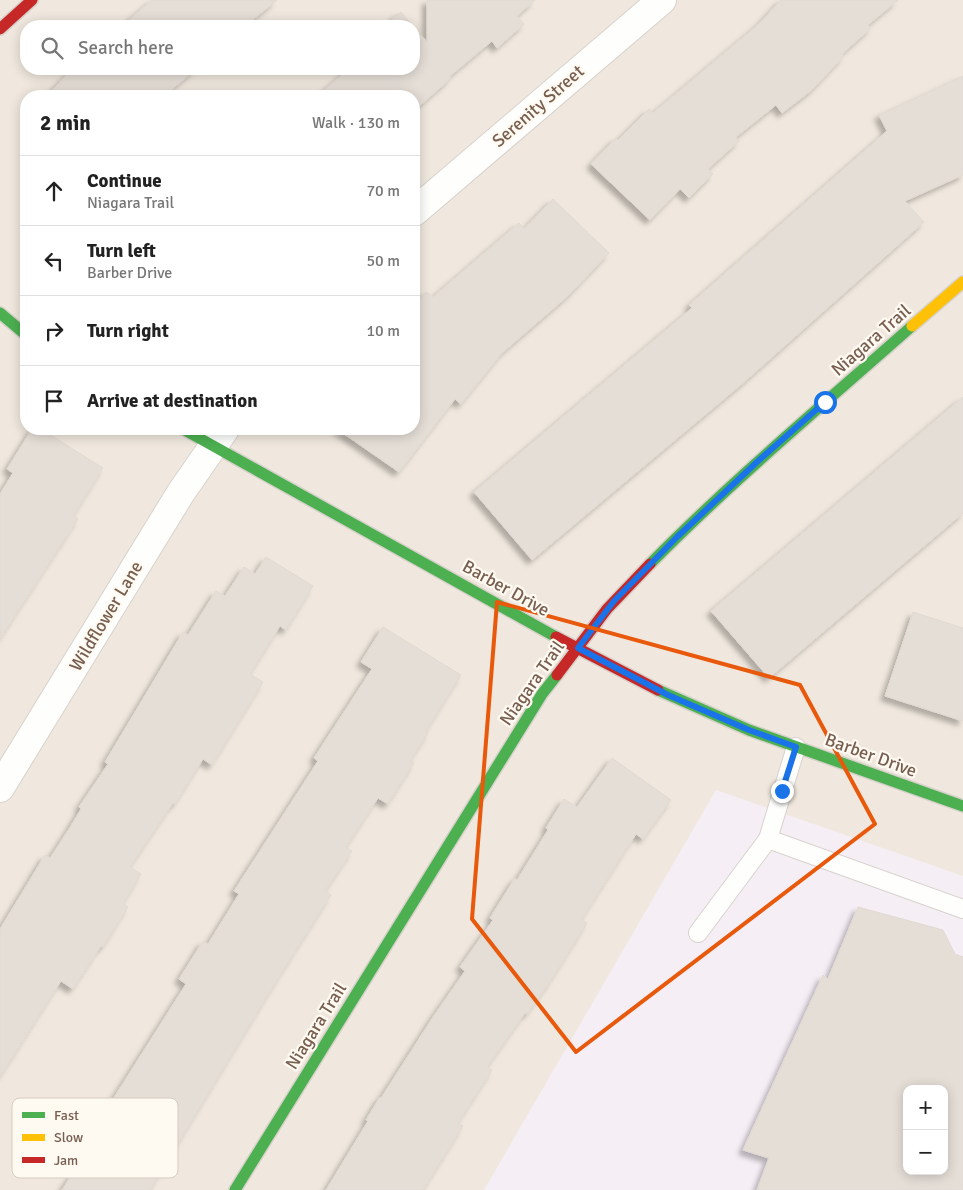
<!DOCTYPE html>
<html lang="en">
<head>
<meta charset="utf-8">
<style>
  :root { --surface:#fff; --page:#f2f2f2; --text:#222; --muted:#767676; --line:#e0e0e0 }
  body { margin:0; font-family:Signika,sans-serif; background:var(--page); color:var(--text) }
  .controls { position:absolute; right:15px; bottom:15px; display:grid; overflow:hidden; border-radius:10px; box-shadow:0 2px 12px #0003 }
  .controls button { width:45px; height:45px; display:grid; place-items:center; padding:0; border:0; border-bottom:1px solid var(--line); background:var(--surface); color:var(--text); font:25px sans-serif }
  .stop { position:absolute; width:15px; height:15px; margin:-11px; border:4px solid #1a73e8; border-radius:50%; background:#fff }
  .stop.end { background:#1a73e8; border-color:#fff; box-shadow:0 1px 5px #0008 }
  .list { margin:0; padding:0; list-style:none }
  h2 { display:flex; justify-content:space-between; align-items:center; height:65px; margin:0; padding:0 20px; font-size:21px }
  h2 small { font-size:16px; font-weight:400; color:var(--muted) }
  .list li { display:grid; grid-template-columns:32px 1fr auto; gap:15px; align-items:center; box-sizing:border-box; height:70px; padding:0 20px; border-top:1px solid var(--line) }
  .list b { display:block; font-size:19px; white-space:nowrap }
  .list p { margin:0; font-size:16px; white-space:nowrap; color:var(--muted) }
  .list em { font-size:16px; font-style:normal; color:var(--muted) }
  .icon { flex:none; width:28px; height:28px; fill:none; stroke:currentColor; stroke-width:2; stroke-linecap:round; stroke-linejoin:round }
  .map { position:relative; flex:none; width:963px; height:1190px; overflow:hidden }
  .search { position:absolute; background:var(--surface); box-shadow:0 2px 12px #0003; left:20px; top:20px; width:400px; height:55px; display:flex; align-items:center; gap:12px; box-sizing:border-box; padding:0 18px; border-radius:20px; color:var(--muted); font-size:19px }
  .panel { position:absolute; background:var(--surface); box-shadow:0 2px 12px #0003; left:20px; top:90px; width:400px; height:345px; border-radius:20px }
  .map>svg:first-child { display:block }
  .residential { fill:#f0e8de; fill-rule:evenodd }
  .education { fill:#f5eef5; fill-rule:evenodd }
  .building { fill:#e5ded7; stroke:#e1d9d2; fill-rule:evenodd; filter:url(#shadow) }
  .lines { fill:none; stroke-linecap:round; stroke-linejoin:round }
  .lane-casing { stroke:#d8d2cd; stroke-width:20 }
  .street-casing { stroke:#d8d2cd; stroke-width:30 }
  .fast-casing { stroke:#d6d1ca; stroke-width:14 }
  .slow-casing { stroke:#d6d1ca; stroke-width:14 }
  .jam-casing { stroke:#d6d1ca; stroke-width:14 }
  .lane { stroke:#fefefd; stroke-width:18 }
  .street { stroke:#fefefd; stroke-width:28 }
  .fast { stroke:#4caf50; stroke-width:11 }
  .slow { stroke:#ffc107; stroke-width:11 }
  .jam { stroke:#c62828; stroke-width:11 }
  .route { stroke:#1a73e8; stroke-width:6 }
  .marked { fill:none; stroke:#e8590c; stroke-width:4; stroke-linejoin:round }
  .labels { text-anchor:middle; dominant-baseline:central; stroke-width:4.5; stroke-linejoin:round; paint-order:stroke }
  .street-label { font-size:18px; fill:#775e4f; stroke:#fefaf2 }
  .key { fill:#fefaf2; stroke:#d6cbc1; stroke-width:1 }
  .key-label { font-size:14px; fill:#775e4f }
</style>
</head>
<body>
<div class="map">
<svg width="963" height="1190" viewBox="0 0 963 1190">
  <defs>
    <filter id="shadow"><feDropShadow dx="-4.5" dy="4.5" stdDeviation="2.5" flood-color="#0004"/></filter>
  </defs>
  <rect width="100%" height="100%" fill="#f8f5f0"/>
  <path class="residential" d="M0 0H963V1190H0ZM26 26H414V69H26ZM26 96H414V429H26ZM907 1089H944V1171H907Z"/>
  <path class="education" d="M716 790 963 876V1190H484ZM907 1089H944V1171H907Z"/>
  <g class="building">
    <polygon points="152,0 277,0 245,26 122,26"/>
    <polygon points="427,0 535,0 517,16 524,24 497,48 492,41 450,76 450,79 414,111 414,96 318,96 347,70 345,69 414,69 414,27 427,42"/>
    <polygon points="781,0 898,0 868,25 871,28 842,54 844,56 812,90 782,113 776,105 736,137 739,141 708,169 713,174 689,198 680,189 650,220 591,164 616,138 618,140 649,109 653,113 759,24"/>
    <polygon points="401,12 413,26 384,26"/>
    <polygon points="72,69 196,69 164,96 47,96"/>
    <polygon points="963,76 963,175 905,201 924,222 742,384 532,560 474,492 692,308 689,305 887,131 879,115"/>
    <polygon points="553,199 609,253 568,296 502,353 461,404 455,399 399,472 337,429 414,429 414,307 426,292 433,297 519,223 524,229"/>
    <polygon points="963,397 963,513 769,678 711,611"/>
    <polygon points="32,429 41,429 103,468 74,515 78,519 0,639 0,494 13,473 7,469"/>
    <polygon points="266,557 313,586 286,630 280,626 250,674 263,682 212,765 203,759 175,804 173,803 130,867 141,874 123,904 128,907 103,947 101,946 73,989 61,981 0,1077 0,929 45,855 50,858 69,829 81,809 79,807 108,764 105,762 183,632 188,635 216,591 225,596 244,567 255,574"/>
    <polygon points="913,612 963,628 963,721 885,696"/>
    <polygon points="383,627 461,675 426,731 428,733 410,761 414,763 388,804 378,798 346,847 352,851 325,891 331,895 274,985 150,1190 62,1190 106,1121 101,1118 186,984 179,979 203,941 208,944 239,894 234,891 318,761 314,758 372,669 361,662"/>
    <polygon points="612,758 671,800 643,839 636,834 581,920 587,923 548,985 527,1014 525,1013 487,1067 492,1070 458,1123 463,1126 423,1190 326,1190 368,1121 366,1120 380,1097 381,1098 433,1017 465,971 460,967 493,920 490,918 515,878 517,880 548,830 546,828 564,799 577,807"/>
    <path d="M858 907 943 930 955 954 963 957V1190H757L769 1158 743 1150 823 975 828 979ZM907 1089H944V1171H907Z"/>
  </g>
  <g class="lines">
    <g class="lane-casing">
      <g id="lane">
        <polyline points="768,839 963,909"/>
        <polyline points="698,933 768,839 796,747"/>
      </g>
    </g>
    <g class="street-casing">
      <g id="street">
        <polyline points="414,212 662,0"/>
        <polyline points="0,788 180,494 225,429"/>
      </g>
    </g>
    <g class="fast-casing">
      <g id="fast">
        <polyline points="0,313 26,335"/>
        <polyline points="183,429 556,637"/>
        <path d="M650 564C733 480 824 404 912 326"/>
        <polyline points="658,690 749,730 963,806"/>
        <polyline points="235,1190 542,694 557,675"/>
      </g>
    </g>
    <g class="slow-casing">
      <polyline id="slow" points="912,326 963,282"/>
    </g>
    <g class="jam-casing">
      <g id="jam">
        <polyline points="0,29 32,0"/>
        <polyline points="556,637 658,690"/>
        <polyline points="557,675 607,609 650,564"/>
      </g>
    </g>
    <use href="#lane" class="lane"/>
    <use href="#street" class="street"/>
    <use href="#fast" class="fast"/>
    <use href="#slow" class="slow"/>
    <use href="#jam" class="jam"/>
  </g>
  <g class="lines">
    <polyline class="route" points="782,791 796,747 749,730 668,695 578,648 614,601 677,537 757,462 825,402"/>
  </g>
  <path class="marked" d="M497 602 800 685 875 824 576 1052 472 919Z"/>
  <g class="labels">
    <g class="street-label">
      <text transform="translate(538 106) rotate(-41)">Serenity Street</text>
      <text transform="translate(871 340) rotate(-41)">Niagara Trail</text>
      <text transform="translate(506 588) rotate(29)">Barber Drive</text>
      <text transform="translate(106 616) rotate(-59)">Wildflower Lane</text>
      <text transform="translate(532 683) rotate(-55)">Niagara Trail</text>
      <text transform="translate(871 755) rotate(20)">Barber Drive</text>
      <text transform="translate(316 1026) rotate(-58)">Niagara Trail</text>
    </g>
  </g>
  <rect x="12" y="1098" width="166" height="80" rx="8" class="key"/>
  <rect x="22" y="1112" width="23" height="6" fill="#4caf50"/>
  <rect x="22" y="1134" width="23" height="7" fill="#ffc107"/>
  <rect x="22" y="1157" width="23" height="6" fill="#c62828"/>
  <g class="key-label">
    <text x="54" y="1120">Fast</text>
    <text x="54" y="1142">Slow</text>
    <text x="54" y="1165">Jam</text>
  </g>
</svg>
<div class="controls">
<button>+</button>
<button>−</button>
</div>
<div class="stop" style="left:825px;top:402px"></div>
<div class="stop end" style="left:782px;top:791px"></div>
<div class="search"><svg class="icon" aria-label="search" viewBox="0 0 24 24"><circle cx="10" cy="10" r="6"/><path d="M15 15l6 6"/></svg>Search here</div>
<section class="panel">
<h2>2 min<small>Walk · 130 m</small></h2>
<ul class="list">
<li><svg class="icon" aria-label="ahead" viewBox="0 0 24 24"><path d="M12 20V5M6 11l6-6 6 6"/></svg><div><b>Continue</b><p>Niagara Trail</p></div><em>70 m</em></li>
<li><svg class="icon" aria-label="left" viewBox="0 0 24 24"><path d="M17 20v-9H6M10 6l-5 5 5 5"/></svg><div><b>Turn left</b><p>Barber Drive</p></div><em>50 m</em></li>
<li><svg class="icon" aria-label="right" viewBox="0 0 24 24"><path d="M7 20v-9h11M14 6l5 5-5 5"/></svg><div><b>Turn right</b></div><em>10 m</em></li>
<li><svg class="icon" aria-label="arrive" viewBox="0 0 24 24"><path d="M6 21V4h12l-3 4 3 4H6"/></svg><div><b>Arrive at destination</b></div></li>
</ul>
</section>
</div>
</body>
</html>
